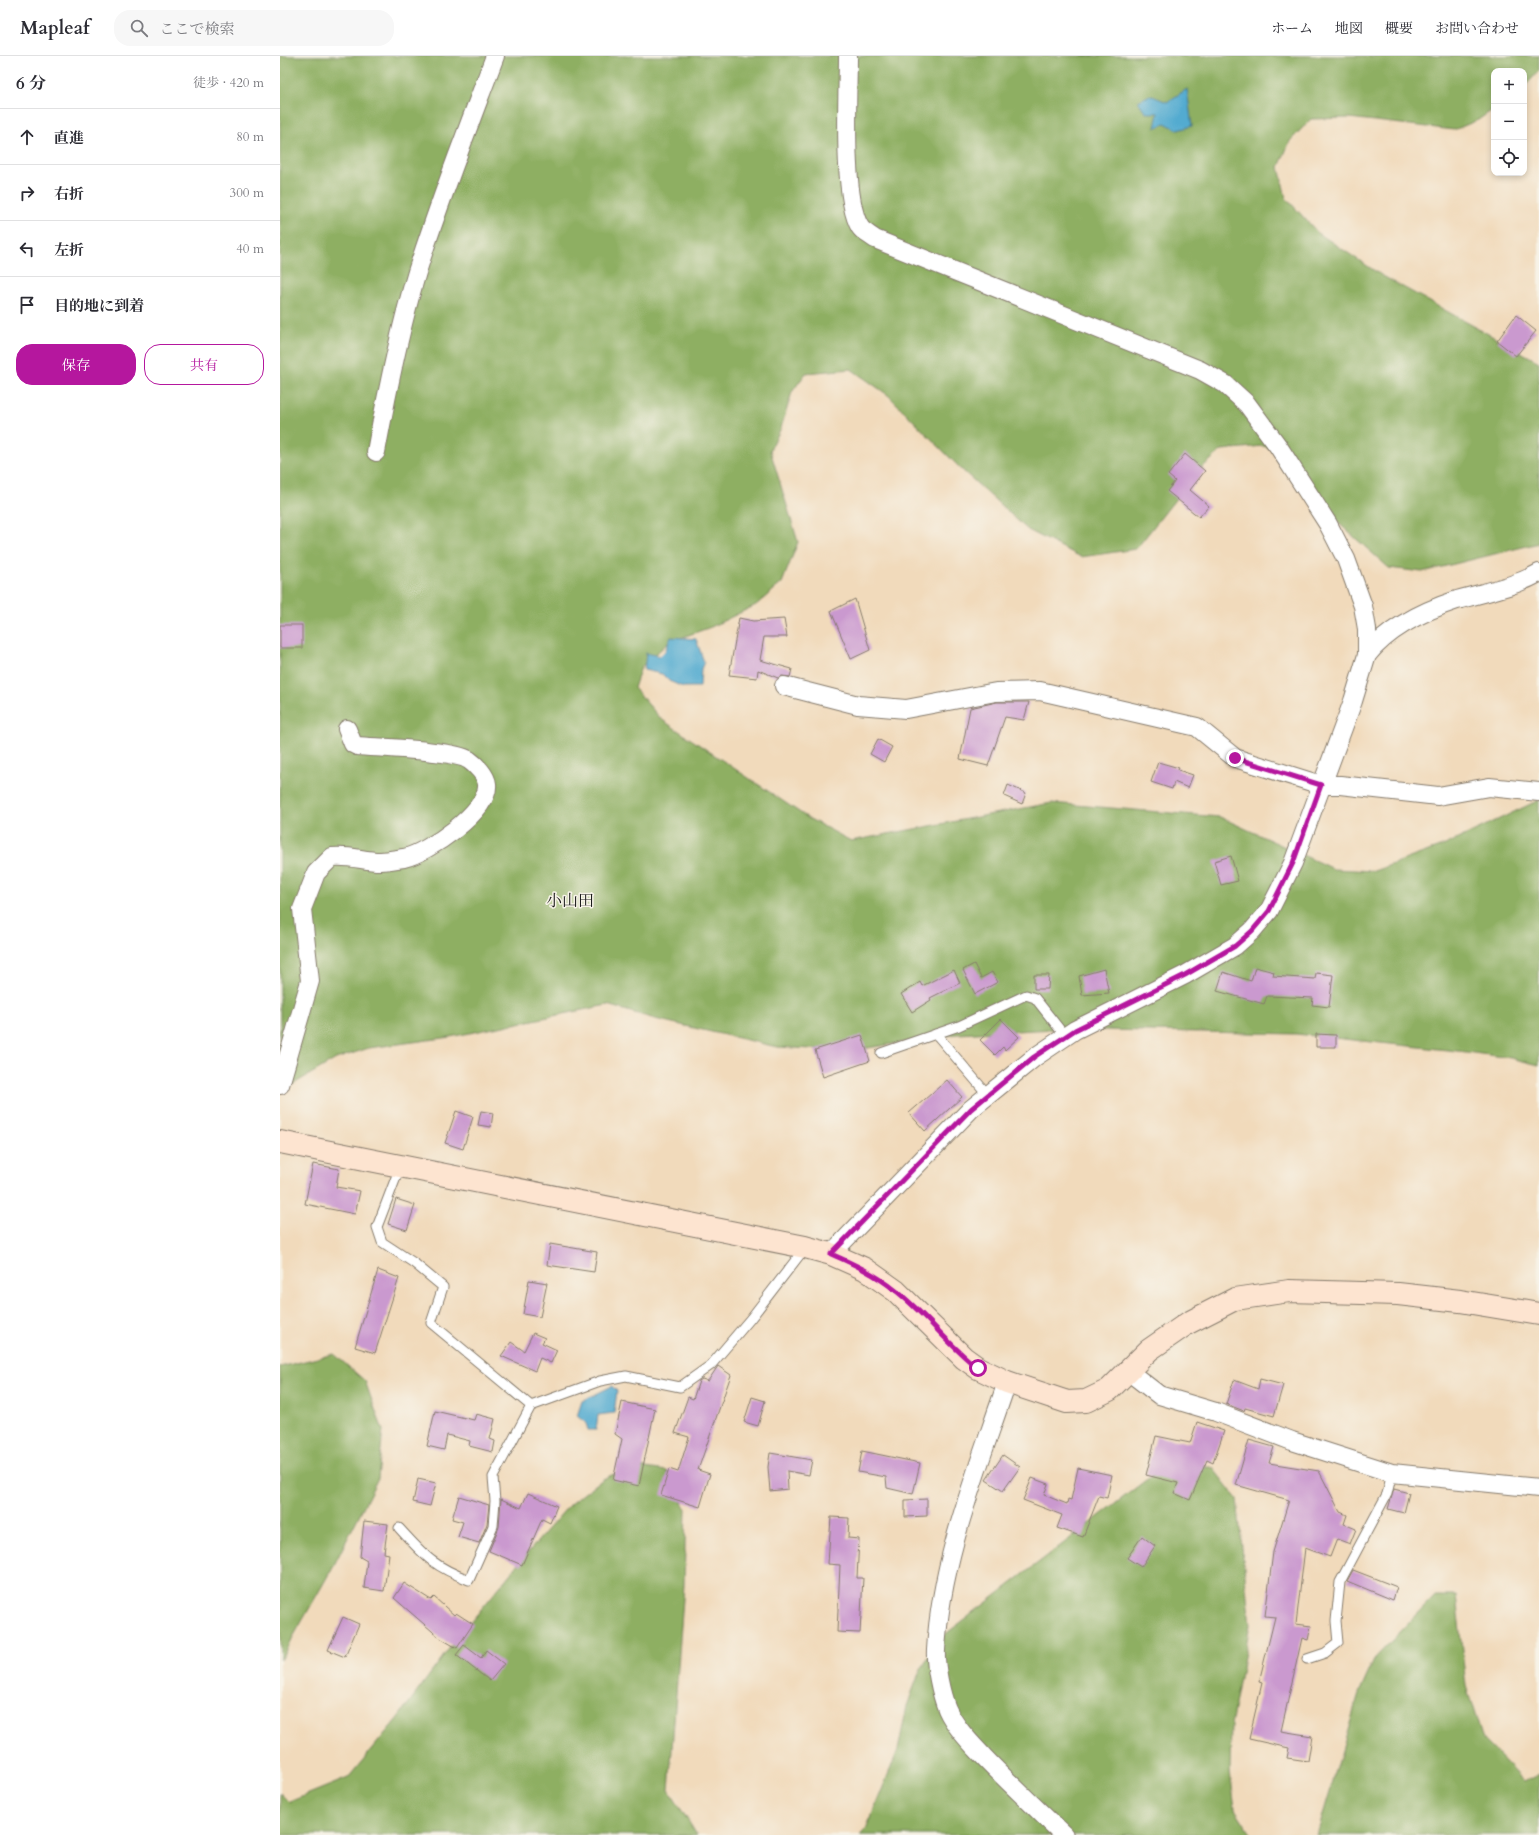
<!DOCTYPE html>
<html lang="ja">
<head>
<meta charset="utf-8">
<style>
  :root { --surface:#fff; --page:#f7f7f7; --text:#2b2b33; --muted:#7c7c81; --line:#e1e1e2; --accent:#b5179e }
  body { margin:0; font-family:Cardo,"Noto Serif JP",serif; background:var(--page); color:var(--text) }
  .controls { position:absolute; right:12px; top:12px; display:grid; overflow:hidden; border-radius:8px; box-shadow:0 2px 6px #0003 }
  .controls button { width:36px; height:36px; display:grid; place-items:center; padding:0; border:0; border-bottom:1px solid var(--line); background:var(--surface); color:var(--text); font:20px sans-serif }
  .stop { position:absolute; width:12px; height:12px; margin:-9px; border:3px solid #b5179e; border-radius:50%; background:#fff }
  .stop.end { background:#b5179e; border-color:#fff; box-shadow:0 1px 4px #0008 }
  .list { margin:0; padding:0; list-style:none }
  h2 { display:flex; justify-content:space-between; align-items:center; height:52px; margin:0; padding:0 16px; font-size:17px }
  h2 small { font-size:13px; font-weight:400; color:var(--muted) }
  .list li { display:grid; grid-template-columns:26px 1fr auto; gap:12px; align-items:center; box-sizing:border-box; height:56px; padding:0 16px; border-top:1px solid var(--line) }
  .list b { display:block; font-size:15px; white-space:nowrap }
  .list em { font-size:13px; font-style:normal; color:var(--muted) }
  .actions { display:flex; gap:8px; padding:12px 16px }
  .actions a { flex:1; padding:9px 0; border:1px solid var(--accent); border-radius:16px; text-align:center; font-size:14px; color:var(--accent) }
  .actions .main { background:var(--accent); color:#fff }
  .icon { flex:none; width:22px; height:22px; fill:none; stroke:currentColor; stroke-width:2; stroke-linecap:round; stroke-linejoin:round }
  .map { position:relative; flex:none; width:1259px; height:1779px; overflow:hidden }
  header { display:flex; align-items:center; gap:24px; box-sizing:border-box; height:56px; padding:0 20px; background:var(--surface); border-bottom:1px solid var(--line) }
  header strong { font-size:19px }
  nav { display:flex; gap:22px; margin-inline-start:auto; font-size:14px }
  .search { width:280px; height:36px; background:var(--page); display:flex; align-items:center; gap:10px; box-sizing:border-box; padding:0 14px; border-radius:16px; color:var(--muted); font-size:15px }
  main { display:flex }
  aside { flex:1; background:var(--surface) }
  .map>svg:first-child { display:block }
  .forest { fill:#8eaf62; stroke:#55663f }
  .water { fill:#53abd0; stroke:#386476 }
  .building { fill:#ca99cf }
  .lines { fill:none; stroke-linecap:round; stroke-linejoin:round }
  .lane-casing { stroke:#867b6c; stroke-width:11 }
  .street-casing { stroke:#867b6c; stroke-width:20 }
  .secondary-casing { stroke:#867b6c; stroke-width:24 }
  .lane { stroke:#fff; stroke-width:9 }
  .street { stroke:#fff; stroke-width:18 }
  .secondary { stroke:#fde4d0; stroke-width:22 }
  .route { stroke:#b5179e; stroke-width:5 }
  .labels { text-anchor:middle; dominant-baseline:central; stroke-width:3; stroke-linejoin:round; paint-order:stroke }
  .quarter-label { font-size:16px; fill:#1c1c1c; stroke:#f7f3e8 }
</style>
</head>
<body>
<header>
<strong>Mapleaf</strong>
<div class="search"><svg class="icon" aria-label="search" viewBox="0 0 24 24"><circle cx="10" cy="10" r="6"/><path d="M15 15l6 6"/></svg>ここで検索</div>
<nav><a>ホーム</a><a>地図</a><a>概要</a><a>お問い合わせ</a></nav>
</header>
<main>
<aside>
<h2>6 分<small>徒歩 · 420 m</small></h2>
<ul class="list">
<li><svg class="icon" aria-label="ahead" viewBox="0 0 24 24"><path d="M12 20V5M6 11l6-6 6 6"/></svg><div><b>直進</b></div><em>80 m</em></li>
<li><svg class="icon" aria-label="right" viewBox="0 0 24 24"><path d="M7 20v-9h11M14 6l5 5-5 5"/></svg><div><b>右折</b></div><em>300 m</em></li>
<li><svg class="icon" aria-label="left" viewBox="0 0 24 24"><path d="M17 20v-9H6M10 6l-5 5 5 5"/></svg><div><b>左折</b></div><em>40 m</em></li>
<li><svg class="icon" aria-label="arrive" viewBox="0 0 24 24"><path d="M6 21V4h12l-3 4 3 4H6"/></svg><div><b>目的地に到着</b></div></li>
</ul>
<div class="actions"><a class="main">保存</a><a>共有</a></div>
</aside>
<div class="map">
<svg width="1259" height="1779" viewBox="0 0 1259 1779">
  <rect width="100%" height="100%" fill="#f7f3e8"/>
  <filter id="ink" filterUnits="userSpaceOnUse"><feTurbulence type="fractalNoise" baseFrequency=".025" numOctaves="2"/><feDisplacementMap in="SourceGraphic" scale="8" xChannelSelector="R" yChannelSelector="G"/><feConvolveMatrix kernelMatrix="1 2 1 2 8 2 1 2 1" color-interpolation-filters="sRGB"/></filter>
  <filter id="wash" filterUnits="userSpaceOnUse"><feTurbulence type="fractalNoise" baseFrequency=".012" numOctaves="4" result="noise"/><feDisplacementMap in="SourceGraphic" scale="16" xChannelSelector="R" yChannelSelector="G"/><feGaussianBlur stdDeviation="0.9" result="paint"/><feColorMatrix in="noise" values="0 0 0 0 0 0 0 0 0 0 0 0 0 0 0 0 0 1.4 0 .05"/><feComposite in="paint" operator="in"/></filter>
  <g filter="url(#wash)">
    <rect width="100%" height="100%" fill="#f1dabb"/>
    <g class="forest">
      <polygon points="0,0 1259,0 1259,15 1244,31 1244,15 1214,15 1214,53 1198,64 1174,74 1069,62 1031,63 1010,85 999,111 1006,142 1038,177 1101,219 1259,306 1259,487 1142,516 1109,512 1046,456 1004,397 983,390 942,394 917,416 856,493 801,501 748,474 681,413 608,339 571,313 526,317 512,336 501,372 490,394 518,486 502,527 476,549 431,571 389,586 361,611 354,632 381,663 528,762 571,785 771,747 940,761 1053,813 1094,815 1165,789 1259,744 1259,1009 1231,1002 1186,996 1016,978 775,973 677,978 568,995 497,991 375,963 327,949 170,981 89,992 56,1003 0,1036"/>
      <polygon points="54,1298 85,1325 96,1356 103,1374 98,1422 54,1509 0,1604 0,1311"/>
      <polygon points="902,1403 933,1412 957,1443 970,1569 951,1669 950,1716 955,1753 972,1779 580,1779 586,1773 618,1694 627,1650 639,1617 659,1583 866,1424"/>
      <polygon points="351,1410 387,1415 406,1454 404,1529 389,1734 417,1779 0,1779 0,1737 9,1746 68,1722 117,1663 171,1590 244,1501 290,1448 323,1423"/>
      <polygon points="1155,1540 1176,1540 1186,1630 1203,1684 1244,1726 1259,1718 1259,1779 1037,1779 1079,1637 1094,1603"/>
    </g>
    <g class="water">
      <polygon points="907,33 912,70 898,74 885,67 875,72 878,57 866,57 858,45 870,39 887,46"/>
      <polygon points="391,581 416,583 424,606 421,613 420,631 403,631 389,625 382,618 364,614 366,597 380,600 385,595"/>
      <polygon points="332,1330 337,1335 334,1357 318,1359 316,1374 308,1374 306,1367 297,1360 302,1345"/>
    </g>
    <g id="blocks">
      <g class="building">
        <polygon points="1236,259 1256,275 1236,300 1217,285"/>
        <polygon points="905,398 925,415 910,434 929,450 919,461 887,435 895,425 888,419"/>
        <polygon points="575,543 590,594 571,603 551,555"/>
        <polygon points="459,562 473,565 504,563 507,581 484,581 480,604 512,613 510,621 502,620 498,622 478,614 477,622 449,619"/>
        <rect x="0" y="569" width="22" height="23"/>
        <polygon points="717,646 749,646 744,664 725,661 708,710 680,703 690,652"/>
        <polygon points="598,683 612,691 604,706 590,698"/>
        <polygon points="878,706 899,712 898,714 913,719 908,732 894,726 892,733 871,726"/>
        <polygon points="728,729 746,737 742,748 724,740"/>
        <polygon points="951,800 958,825 941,829 934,805"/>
        <polygon points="694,908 701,922 712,916 718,926 695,938 683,914"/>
        <polygon points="975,911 994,916 993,920 1035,923 1036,917 1053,919 1049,951 1032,949 1033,942 987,940 984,948 937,935 943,916 971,925"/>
        <polygon points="824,913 829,937 802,939 799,920"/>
        <polygon points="674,914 680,927 650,942 651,944 632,956 621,938 640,926 642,930"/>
        <polygon points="754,919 769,919 768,933 754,933"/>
        <polygon points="721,963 739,981 725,994 723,991 715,999 700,984"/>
        <polygon points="1036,978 1056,979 1056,991 1036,991"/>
        <polygon points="582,979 590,1005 543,1021 535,994"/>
        <polygon points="667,1024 682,1041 645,1075 629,1057"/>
        <polygon points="176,1055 193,1061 183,1093 165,1087"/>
        <polygon points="201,1055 213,1057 211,1071 198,1069"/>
        <polygon points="33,1108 59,1113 56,1131 80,1135 75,1158 25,1148"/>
        <polygon points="116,1143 135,1149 127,1174 108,1168"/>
        <polygon points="270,1188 317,1196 314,1216 267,1209"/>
        <polygon points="98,1214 119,1222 95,1297 75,1291"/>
        <polygon points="249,1224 267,1227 260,1261 243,1258"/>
        <polygon points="253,1277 265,1282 262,1287 277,1294 271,1307 260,1302 255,1315 221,1300 231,1286 244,1295"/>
        <polygon points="438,1310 451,1319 418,1414 430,1418 420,1451 381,1439 389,1413 398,1416 409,1381 395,1377 408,1341 413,1343 419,1325 422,1323 428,1325"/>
        <polygon points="980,1323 1003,1329 994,1360 965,1352 964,1355 946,1348 954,1324 978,1333"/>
        <polygon points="472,1341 485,1345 478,1370 464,1366"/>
        <polygon points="342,1346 375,1353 359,1430 333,1424 342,1383 335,1378"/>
        <polygon points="155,1355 194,1364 196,1358 215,1363 210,1383 215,1385 213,1396 189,1390 190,1385 167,1379 164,1394 147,1390"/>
        <polygon points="917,1366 944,1375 933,1407 927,1404 910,1444 894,1437 898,1427 866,1419 876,1380 910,1387"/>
        <polygon points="969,1384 994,1391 989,1407 1039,1415 1060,1456 1067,1459 1064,1468 1076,1473 1070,1488 1057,1483 1050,1501 1025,1492 1016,1568 1031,1570 1028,1584 1022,1582 1001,1675 1032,1680 1028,1705 1007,1702 1009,1692 969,1683 982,1627 979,1626 995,1561 985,1560 993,1496 1009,1444 956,1429"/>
        <polygon points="582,1395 640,1407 633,1438 607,1432 606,1421 578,1416"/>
        <polygon points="490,1397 532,1404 529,1419 507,1415 508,1433 490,1435 488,1411"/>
        <polygon points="723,1399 740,1411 723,1435 706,1424"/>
        <polygon points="798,1412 832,1419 827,1442 819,1440 803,1481 777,1472 782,1459 743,1444 752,1422 768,1428 764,1439 787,1448 788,1443 791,1444"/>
        <polygon points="138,1423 156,1427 150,1450 133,1446"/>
        <polygon points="1114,1433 1129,1437 1124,1457 1108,1453"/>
        <polygon points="248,1437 277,1450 270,1467 262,1463 242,1509 209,1495 219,1471 221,1443 241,1452"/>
        <polygon points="179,1440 209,1449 207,1468 199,1487 178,1481 183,1466 172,1463"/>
        <polygon points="647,1443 647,1460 625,1461 625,1444"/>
        <polygon points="551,1461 569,1462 568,1482 579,1483 577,1522 583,1522 580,1577 557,1576 560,1509 548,1508"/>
        <polygon points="84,1465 108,1468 104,1497 109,1498 104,1535 84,1532 87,1505 80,1501"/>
        <polygon points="862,1480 875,1490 861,1511 847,1502"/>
        <polygon points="1073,1514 1117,1531 1113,1544 1067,1525"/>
        <polygon points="124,1527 151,1544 154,1541 174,1559 176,1557 193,1568 177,1592 160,1582 114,1542"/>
        <polygon points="63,1561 79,1568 65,1601 48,1594"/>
        <polygon points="184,1589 201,1602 206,1594 224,1608 210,1625 176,1599"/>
      </g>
    </g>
  </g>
  <g filter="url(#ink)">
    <use href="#blocks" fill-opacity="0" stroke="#867b6c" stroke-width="1"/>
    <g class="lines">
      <g class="lane-casing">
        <g id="lane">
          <polyline points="656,978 708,1039"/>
          <polyline points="601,997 679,970 746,939 755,942 785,980"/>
          <polyline points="120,1111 97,1171 102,1186 134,1207 163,1231 151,1267 251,1350"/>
          <path d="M119 1472C144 1499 152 1510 189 1524L213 1470 215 1445 213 1421 251 1350 320 1325 346 1320 400 1331 431 1309 471 1262 525 1192"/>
          <polyline points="1027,1603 1045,1597 1058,1587 1056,1565 1060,1526 1107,1438 1112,1417"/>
        </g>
      </g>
      <g class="street-casing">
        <g id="street">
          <path d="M96 396C107 336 119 275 137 216 160 143 188 72 215 0"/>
          <path d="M1087 599C1109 572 1143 555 1177 544 1205 536 1234 531 1259 517"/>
          <polyline points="504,630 578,649 626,653 716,636 760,635 917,671 955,702 1041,729 1060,729 1158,740 1209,731 1259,736"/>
          <path d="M0 1029 30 925 22 853 36 817 52 801C71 799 83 805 100 805 107 805 117 803 124 802 147 797 210 755 207 728 206 719 196 709 189 704 173 694 100 692 77 690L73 688 67 673"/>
          <path d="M551 1198 691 1053 755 1001 795 974 905 919 955 890 972 875 989 855 1013 807 1073 645 1087 599V573L1083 550 1066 503 1048 468 998 390 967 348 945 328 920 314 595 183C590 179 583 176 580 171 562 142 568 38 568 0"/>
          <polyline points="848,1315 879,1339 936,1356 1012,1385 1112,1417 1259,1432"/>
          <path d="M727 1326C698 1413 661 1502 656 1594 655 1610 661 1638 667 1653 675 1671 691 1687 704 1701 730 1728 757 1753 784 1779"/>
        </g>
      </g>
      <g class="secondary-casing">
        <polyline id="secondary" points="0,1086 525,1191 551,1198 585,1213 616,1235 684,1302 698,1312 727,1326 787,1346 806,1345 829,1334 869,1294 908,1267 955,1243 1009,1235 1118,1238 1180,1245 1259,1258"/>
      </g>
      <use href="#lane" class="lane"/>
      <use href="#street" class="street"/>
      <use href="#secondary" class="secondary"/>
    </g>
  </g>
  <g class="lines" filter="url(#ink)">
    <path class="route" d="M698 1312C668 1289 645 1257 615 1234 595 1218 574 1208 551 1198L691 1053 754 1001 795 974 905 919 955 890 972 875 989 855 1013 807 1041 729 955 702"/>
  </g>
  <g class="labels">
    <g class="quarter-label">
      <text x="290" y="845">小山田</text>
    </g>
  </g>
</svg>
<div class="controls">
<button>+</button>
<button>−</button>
<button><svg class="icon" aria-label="locate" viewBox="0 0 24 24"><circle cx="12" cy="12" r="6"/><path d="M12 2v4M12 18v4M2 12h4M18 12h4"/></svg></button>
</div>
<div class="stop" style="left:698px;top:1312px"></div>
<div class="stop end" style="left:955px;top:702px"></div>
</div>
</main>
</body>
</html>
